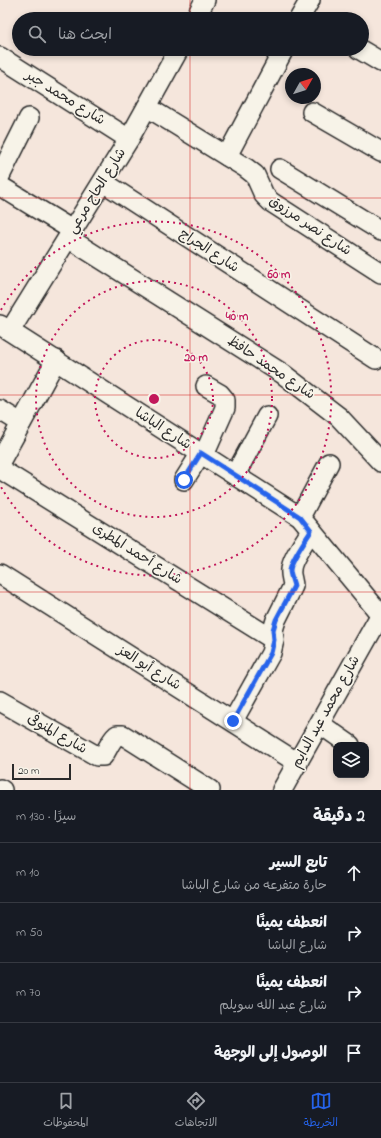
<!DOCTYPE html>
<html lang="ar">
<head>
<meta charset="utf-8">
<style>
  :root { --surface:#171b24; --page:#242831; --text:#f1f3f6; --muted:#9ea1a6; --line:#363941; --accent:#2563eb }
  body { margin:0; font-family:"Indie Flower","Playpen Sans Arabic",sans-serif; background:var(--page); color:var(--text); direction:rtl }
  .controls { position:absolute; right:12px; bottom:12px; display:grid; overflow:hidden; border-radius:8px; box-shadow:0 2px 6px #0003 }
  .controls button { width:36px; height:36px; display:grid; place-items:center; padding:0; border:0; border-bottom:1px solid var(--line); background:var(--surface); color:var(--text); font:20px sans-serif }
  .compass { position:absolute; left:285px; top:68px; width:36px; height:36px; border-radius:50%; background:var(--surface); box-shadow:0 2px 6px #0003; rotate:51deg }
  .scale { position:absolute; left:12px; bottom:10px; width:59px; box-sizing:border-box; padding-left:4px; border:2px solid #2b2b2b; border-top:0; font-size:11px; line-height:14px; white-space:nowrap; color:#2b2b2b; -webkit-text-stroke:3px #f7f3e8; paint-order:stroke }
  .stop { position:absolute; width:12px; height:12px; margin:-9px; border:3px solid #2563eb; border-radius:50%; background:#fff }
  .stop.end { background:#2563eb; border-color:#fff; box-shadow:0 1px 4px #0008 }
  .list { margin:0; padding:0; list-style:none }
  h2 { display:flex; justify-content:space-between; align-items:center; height:52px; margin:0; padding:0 16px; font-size:17px }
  h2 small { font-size:13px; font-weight:400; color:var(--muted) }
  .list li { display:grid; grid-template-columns:26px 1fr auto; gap:12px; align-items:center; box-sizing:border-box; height:60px; padding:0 16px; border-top:1px solid var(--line) }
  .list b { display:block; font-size:15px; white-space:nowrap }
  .list p { margin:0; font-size:13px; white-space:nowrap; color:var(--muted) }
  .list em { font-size:13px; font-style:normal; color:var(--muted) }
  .icon { flex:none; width:22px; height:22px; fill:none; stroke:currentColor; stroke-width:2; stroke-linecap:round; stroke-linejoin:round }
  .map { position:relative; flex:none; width:381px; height:790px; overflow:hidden; direction:ltr }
  .search { position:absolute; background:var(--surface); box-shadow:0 2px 6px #0003; left:12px; right:12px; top:12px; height:44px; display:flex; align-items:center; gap:10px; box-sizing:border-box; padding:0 14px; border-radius:22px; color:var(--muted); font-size:15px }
  .sheet { height:292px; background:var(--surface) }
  nav { display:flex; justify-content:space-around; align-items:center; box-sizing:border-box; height:56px; border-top:1px solid var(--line); background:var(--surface); font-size:11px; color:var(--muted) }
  nav a { display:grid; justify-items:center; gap:2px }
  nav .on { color:var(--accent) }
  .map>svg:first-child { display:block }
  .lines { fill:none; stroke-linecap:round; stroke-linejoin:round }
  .minor-casing { stroke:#2b2b2b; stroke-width:22 }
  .minor { stroke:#f7f3e8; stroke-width:19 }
  .route { stroke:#2563eb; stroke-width:5 }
  .grid { fill:none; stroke:#d62828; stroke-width:1; stroke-opacity:0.55 }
  .ring { fill:none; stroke:#c2185b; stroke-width:2; stroke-dasharray:2 4 }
  .labels { text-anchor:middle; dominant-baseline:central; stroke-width:3; stroke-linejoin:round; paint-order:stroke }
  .street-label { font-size:14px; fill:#2b2b2b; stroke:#f7f3e8 }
  .centre { fill:#c2185b; stroke:#f7f3e8; stroke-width:2 }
  .ring-label { font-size:12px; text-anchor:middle; font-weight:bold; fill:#c2185b; stroke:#f7f3e8; stroke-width:3; stroke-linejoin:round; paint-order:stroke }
</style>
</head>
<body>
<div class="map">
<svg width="381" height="790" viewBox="0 0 381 790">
  <rect width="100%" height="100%" fill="#f5e6dc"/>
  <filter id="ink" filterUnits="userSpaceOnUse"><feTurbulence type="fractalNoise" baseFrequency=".025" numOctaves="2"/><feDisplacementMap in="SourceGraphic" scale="8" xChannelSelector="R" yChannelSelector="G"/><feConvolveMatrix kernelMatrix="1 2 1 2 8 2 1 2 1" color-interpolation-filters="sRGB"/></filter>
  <g filter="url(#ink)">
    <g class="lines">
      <g class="minor-casing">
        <g id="minor">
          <polyline points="195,19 205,0"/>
          <polyline points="299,19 310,0"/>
          <polyline points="359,49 381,62"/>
          <polyline points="0,57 129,139"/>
          <polyline points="147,107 246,168 255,175 264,195 271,202 381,273"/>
          <polyline points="312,112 381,152"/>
          <polyline points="227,156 284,49"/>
          <polyline points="280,169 381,231"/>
          <polyline points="0,176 29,118"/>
          <polyline points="103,182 376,359"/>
          <polyline points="0,186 72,230"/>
          <polyline points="68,238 283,374 339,417 381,462"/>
          <polyline points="0,325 300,517 381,615"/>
          <polyline points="10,331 129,139 179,49"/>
          <polyline points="0,410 21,423"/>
          <polyline points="204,455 225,408 225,400 220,394 206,386"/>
          <polyline points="0,462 56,360"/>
          <polyline points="0,469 274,640"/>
          <polyline points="235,475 267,416"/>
          <polyline points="184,480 201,453"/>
          <polyline points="300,517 329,463"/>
          <polyline points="0,574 298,763"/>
          <path d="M0 701 97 756H103C108 749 110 741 117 735H123L210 790"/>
          <path d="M233 721 271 653 274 640 273 630 276 620 293 586C293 581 290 575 291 570 291 560 305 541 311 531"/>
          <polyline points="320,724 350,745"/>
          <polyline points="0,789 2,790"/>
          <polyline points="282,790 381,614"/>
        </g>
      </g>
      <use href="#minor" class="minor"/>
    </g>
  </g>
  <g class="lines" filter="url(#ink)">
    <path class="route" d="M184 480 201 453 300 517 311 531C305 541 291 560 290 570 290 575 293 581 294 586L276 620 273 630 274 640 271 653 233 721"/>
  </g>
  <path class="grid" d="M190 0V19M190 49V790M0 198H381M0 395H381M0 592H381"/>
  <g class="ring">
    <circle cx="154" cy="399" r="59"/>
    <circle cx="154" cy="399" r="118"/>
    <path d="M1 310A177 177 0 1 1 1 487"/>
  </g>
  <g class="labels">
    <g class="street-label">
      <text transform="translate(65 98) rotate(32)">شارع محمد جبر</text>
      <text transform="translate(97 191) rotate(-58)">شارع الحاج مرعي</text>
      <text transform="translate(310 226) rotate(34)">شارع نصر مرزوق</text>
      <text transform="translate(209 251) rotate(33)">شارع الجراج</text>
      <text transform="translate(271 368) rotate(34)">شارع محمد حافظ</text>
      <text transform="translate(163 429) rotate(33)">شارع الباشا</text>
      <text transform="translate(137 554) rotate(32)">شارع أحمد المطرى</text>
      <text transform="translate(149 668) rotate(32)">شارع أبو العز</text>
      <text transform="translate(326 712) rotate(-61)">شارع محمد عبد الدايم</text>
      <text transform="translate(57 734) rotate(30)">شارع المنوفى</text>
    </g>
  </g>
  <circle cx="154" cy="399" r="6" class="centre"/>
  <g class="ring-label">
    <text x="279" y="278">60 m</text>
    <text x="237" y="320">40 m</text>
    <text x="196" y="361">20 m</text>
  </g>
</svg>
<div class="controls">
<button><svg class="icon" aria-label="layers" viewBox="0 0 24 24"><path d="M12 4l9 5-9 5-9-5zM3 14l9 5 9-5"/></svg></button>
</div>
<svg class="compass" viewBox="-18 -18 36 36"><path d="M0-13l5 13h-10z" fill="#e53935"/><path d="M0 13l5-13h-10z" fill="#9ea1a6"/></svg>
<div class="scale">20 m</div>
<div class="stop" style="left:184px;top:480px"></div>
<div class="stop end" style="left:233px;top:721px"></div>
<div class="search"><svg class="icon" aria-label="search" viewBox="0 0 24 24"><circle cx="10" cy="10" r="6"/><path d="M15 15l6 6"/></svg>ابحث هنا</div>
</div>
<section class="sheet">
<h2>2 دقيقة<small>سيرًا · 130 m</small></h2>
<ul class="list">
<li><svg class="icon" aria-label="ahead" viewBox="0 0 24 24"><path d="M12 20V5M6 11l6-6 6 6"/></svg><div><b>تابع السير</b><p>حارة متفرعه من شارع الباشا</p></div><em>10 m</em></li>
<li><svg class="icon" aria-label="right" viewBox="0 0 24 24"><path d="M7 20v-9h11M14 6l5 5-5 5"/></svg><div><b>انعطف يمينًا</b><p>شارع الباشا</p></div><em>50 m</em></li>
<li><svg class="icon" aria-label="right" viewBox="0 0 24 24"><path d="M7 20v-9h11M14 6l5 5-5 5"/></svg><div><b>انعطف يمينًا</b><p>شارع عبد الله سويلم</p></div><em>70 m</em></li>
<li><svg class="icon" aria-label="arrive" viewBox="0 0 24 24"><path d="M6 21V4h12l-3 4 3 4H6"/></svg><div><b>الوصول إلى الوجهة</b></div></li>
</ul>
</section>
<nav>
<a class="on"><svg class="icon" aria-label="map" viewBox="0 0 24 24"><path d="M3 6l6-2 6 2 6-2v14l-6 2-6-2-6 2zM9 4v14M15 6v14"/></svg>الخريطة</a>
<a><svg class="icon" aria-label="directions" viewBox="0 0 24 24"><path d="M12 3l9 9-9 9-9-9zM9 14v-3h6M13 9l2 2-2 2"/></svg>الاتجاهات</a>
<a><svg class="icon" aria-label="saved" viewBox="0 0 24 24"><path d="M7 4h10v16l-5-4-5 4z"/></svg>المحفوظات</a>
</nav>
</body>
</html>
